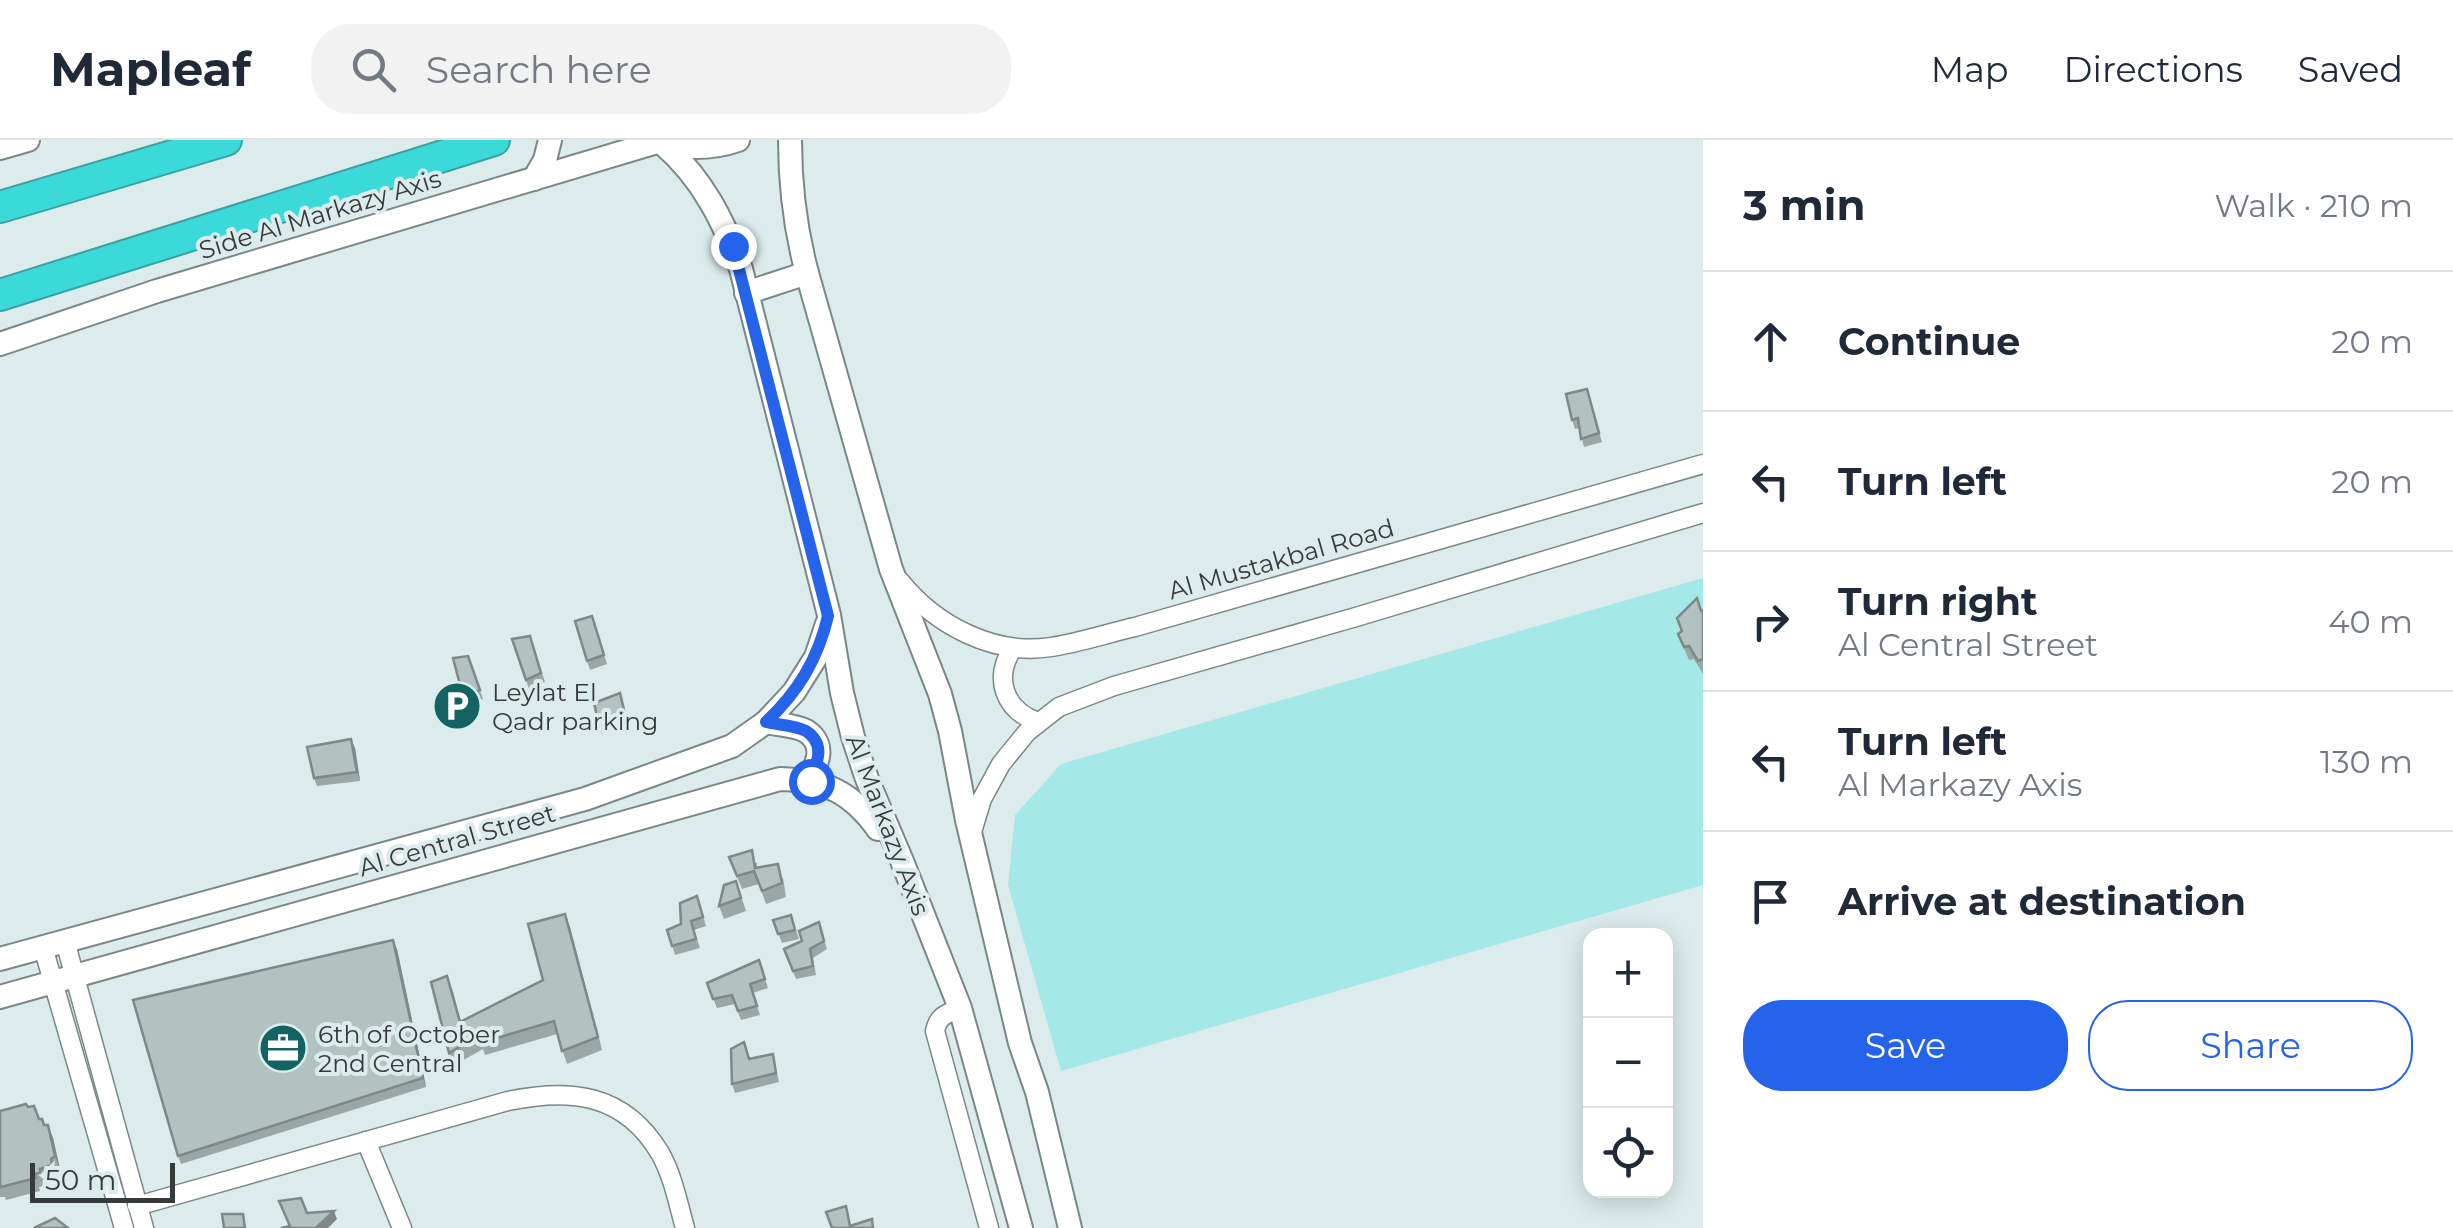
<!DOCTYPE html>
<html lang="en">
<head>
<meta charset="utf-8">
<style>
  :root { --surface:#fff; --page:#f2f2f3; --text:#1f2937; --muted:#747a83; --line:#e0e1e3; --accent:#2563eb }
  body { margin:0; font-family:Montserrat,sans-serif; background:var(--page); color:var(--text) }
  .controls { position:absolute; right:30px; bottom:30px; display:grid; overflow:hidden; border-radius:20px; box-shadow:0 5px 25px #0003 }
  .controls button { width:90px; height:90px; display:grid; place-items:center; padding:0; border:0; border-bottom:2px solid var(--line); background:var(--surface); color:var(--text); font:50px sans-serif }
  .scale { position:absolute; left:30px; bottom:25px; width:145px; box-sizing:border-box; padding-left:10px; border:5px solid #353b3b; border-top:0; font-size:28px; line-height:35px; white-space:nowrap; color:#353b3b; -webkit-text-stroke:8px #dcecec; paint-order:stroke }
  .stop { position:absolute; width:30px; height:30px; margin:-22px; border:8px solid #2563eb; border-radius:50%; background:#fff }
  .stop.end { background:#2563eb; border-color:#fff; box-shadow:0 2px 10px #0008 }
  .list { margin:0; padding:0; list-style:none }
  h2 { display:flex; justify-content:space-between; align-items:center; height:130px; margin:0; padding:0 40px; font-size:42px }
  h2 small { font-size:32px; font-weight:400; color:var(--muted) }
  .list li { display:grid; grid-template-columns:65px 1fr auto; gap:30px; align-items:center; box-sizing:border-box; height:140px; padding:0 40px; border-top:2px solid var(--line) }
  .list b { display:block; font-size:38px; white-space:nowrap }
  .list p { margin:0; font-size:32px; white-space:nowrap; color:var(--muted) }
  .list em { font-size:32px; font-style:normal; color:var(--muted) }
  .actions { display:flex; gap:20px; padding:30px 40px }
  .actions a { flex:1; padding:22px 0; border:2px solid var(--accent); border-radius:40px; text-align:center; font-size:35px; color:var(--accent) }
  .actions .main { background:var(--accent); color:#fff }
  .icon { flex:none; width:55px; height:55px; fill:none; stroke:currentColor; stroke-width:2; stroke-linecap:round; stroke-linejoin:round }
  .map { position:relative; flex:none; width:1703px; height:1088px; overflow:hidden }
  header { display:flex; align-items:center; gap:60px; box-sizing:border-box; height:140px; padding:0 50px; background:var(--surface); border-bottom:2px solid var(--line) }
  header strong { font-size:48px }
  nav { display:flex; gap:55px; margin-inline-start:auto; font-size:35px }
  .search { width:700px; height:90px; background:var(--page); display:flex; align-items:center; gap:25px; box-sizing:border-box; padding:0 35px; border-radius:40px; color:var(--muted); font-size:38px }
  main { display:flex }
  aside { flex:1; background:var(--surface) }
  .map>svg:first-child { display:block }
  .green { fill:#a4e8e7 }
  .lines { fill:none; stroke-linecap:round; stroke-linejoin:round }
  .street-casing { stroke:#798887; stroke-width:21 }
  .secondary-casing { stroke:#798887; stroke-width:26 }
  .highway-casing { stroke:#39a2a1; stroke-width:34 }
  .street { stroke:#fff; stroke-width:18 }
  .secondary { stroke:#fff; stroke-width:22 }
  .highway { stroke:#3bd9d8; stroke-width:30 }
  .wall { fill:#99a7a6 }
  .shaded-wall { fill:#7d8887 }
  .building { fill:#b2c2c1; stroke:#7d8887; stroke-width:2.5 }
  .route { stroke:#2563eb; stroke-width:12 }
  .labels { text-anchor:middle; dominant-baseline:central; stroke-width:8; stroke-linejoin:round; paint-order:stroke }
  .street-label { font-size:25px; fill:#353b3b; stroke:#dcecec }
  .poi-label { font-size:25px; fill:#353b3b; stroke:#dcecec; text-anchor:start }
</style>
</head>
<body>
<header>
<strong>Mapleaf</strong>
<div class="search"><svg class="icon" aria-label="search" viewBox="0 0 24 24"><circle cx="10" cy="10" r="6"/><path d="M15 15l6 6"/></svg>Search here</div>
<nav><a>Map</a><a>Directions</a><a>Saved</a></nav>
</header>
<main>
<div class="map">
<svg width="1703" height="1088" viewBox="0 0 1703 1088">
  <rect width="100%" height="100%" fill="#dcecec"/>
  <polygon class="green" points="1703,438 1703,745 1061,931 1008,745 1015,675 1061,624"/>
  <g class="lines">
    <g class="street-casing">
      <g id="street">
        <path d="M900 441C935 485 994 516 1051 507 1079 503 1108 493 1135 487L1703 324"/>
        <path d="M1013 508C993 538 1004 570 1038 582"/>
        <polyline points="972,692 982,659 1001,624 1027,592 1059,567 1114,546 1356,477 1703,373"/>
        <polyline points="65,801 144,1088"/>
        <polyline points="43,807 124,1088"/>
        <path d="M960 868C946 874 938 876 935 891L989 1088"/>
        <polyline points="366,1001 402,1088"/>
        <path d="M137 1066 508 961C570 948 624 953 660 1013 673 1036 678 1063 685 1088"/>
      </g>
    </g>
    <g class="secondary-casing">
      <g id="secondary">
        <path d="M790 0C790 46 795 88 807 133L891 429 940 554 950 591 967 680 1020 903 1037 952 1070 1088"/>
        <path d="M661 3C687 9 712 9 738 0"/>
        <path d="M663 4C702 38 724 81 741 129L829 475 842 553 853 597 867 639 902 721 960 868 1021 1088"/>
        <polyline points="0,8 28,0"/>
        <polyline points="534,39 545,20 550,0"/>
        <polyline points="746,153 807,133"/>
        <polyline points="0,204 157,151 657,2"/>
        <path d="M766 582C778 585 795 585 806 591 826 604 819 626 805 640"/>
        <polyline points="0,819 585,659 732,606 766,582 794,552 816,517 827,484"/>
        <path d="M0 857 780 639C826 640 851 652 878 689"/>
      </g>
    </g>
    <g class="highway-casing">
      <g id="highway">
        <polyline points="0,67 226,0"/>
        <polyline points="0,155 494,0"/>
      </g>
    </g>
    <use href="#street" class="street"/>
    <use href="#secondary" class="secondary"/>
    <use href="#highway" class="highway"/>
  </g>
  <g class="wall">
    <polygon points="1587,249 1602,302 1584,307 1579,288 1575,289 1572,280"/>
    <polygon points="1697,458 1702,471 1703,470 1703,534 1694,519 1689,520 1678,494 1682,491"/>
    <polygon points="592,476 607,524 590,530 575,481"/>
    <polygon points="530,496 545,542 529,549 512,499"/>
    <polygon points="468,516 483,559 466,565 463,556"/>
    <polygon points="620,553 628,583 602,594 599,585"/>
    <polygon points="355,608 360,641 317,646 314,638"/>
    <polygon points="729,717 757,723 757,727 783,738 786,757 766,764 759,744 742,749"/>
    <polygon points="736,741 746,771 724,779 719,766"/>
    <polygon points="697,756 706,786 694,790 700,808 675,815 667,790 681,784"/>
    <polygon points="565,774 602,910 567,924 557,894 485,915 483,909 453,926 449,913 452,848 461,882 543,840"/>
    <polygon points="791,775 799,799 782,803 773,780"/>
    <polygon points="819,782 827,809 813,818 816,835 796,839 784,809 802,801"/>
    <polygon points="397,809 426,947 181,1024 178,1016"/>
    <polygon points="759,820 768,848 753,853 760,875 741,880 735,864 717,868 707,843"/>
    <polygon points="773,914 779,942 735,953 732,944 750,919"/>
    <polygon points="0,971 39,979 53,998 60,1029 55,1032 57,1038 44,1042 45,1046 39,1047 40,1051 6,1060 5,1057 0,1057"/>
  </g>
  <g class="shaded-wall">
    <polygon points="351,599 355,608 360,641 357,632"/>
    <polygon points="565,774 570,787 602,910 598,897"/>
    <polygon points="393,800 397,809 426,947 423,938"/>
    <polygon points="48,985 53,998 60,1029 55,1016"/>
    <polygon points="334,1071 337,1079 328,1088 316,1088"/>
  </g>
  <g class="building">
    <polygon points="1587,249 1599,293 1581,299 1578,278 1572,280 1566,254"/>
    <polygon points="1697,458 1701,471 1703,470 1703,519 1698,521 1689,506 1684,507 1678,494 1682,491 1677,478"/>
    <polygon points="592,476 604,515 587,521 575,481"/>
    <polygon points="530,496 541,533 526,540 512,499"/>
    <polygon points="468,516 480,550 463,556 453,518"/>
    <polygon points="620,553 625,574 599,585 594,563"/>
    <polygon points="351,599 357,632 314,638 307,607"/>
    <polygon points="752,710 755,728 778,724 782,743 762,751 754,731 737,736 729,717"/>
    <polygon points="736,741 741,758 719,766 724,745"/>
    <polygon points="697,756 703,777 691,781 696,799 672,806 667,790 681,784 680,763"/>
    <polygon points="565,774 598,897 562,911 554,881 480,903 478,896 449,913 431,842 447,836 460,882 543,840 528,784"/>
    <polygon points="791,775 795,790 778,794 773,780"/>
    <polygon points="819,782 824,801 810,809 813,826 793,831 784,809 802,801 799,791"/>
    <polygon points="393,800 423,938 178,1016 133,860"/>
    <polygon points="759,820 765,839 750,844 757,866 738,871 732,855 713,859 707,843"/>
    <polygon points="744,902 749,919 773,914 776,933 732,944 731,909"/>
    <polygon points="26,964 28,967 34,966 39,979 42,979 44,985 48,985 55,1016 51,1019 52,1025 40,1029 40,1033 34,1034 36,1038 1,1047 0,1044 0,971"/>
    <polygon points="301,1058 307,1073 334,1071 316,1088 281,1088 290,1086 279,1061"/>
    <polygon points="846,1066 850,1086 872,1079 873,1088 832,1088 826,1072"/>
    <polygon points="222,1074 243,1074 245,1088 224,1088"/>
    <polygon points="55,1078 68,1088 34,1088"/>
  </g>
  <g class="lines">
    <path class="route" d="M733 106 828 476C818 519 798 552 766 582 778 585 795 585 806 591 826 604 819 627 804 640L811 641"/>
  </g>
  <defs>
    <g id="parking-disc" transform="scale(2.5)"><circle r="9.5" fill="#136363" stroke="#dcecec"/><path d="M-3.5-5.5H1a3.5 3.5 0 0 1 0 7H-1V5.5H-3.5ZM-1-3.4V-.6H.8a1.4 1.4 0 0 0 0-2.8Z" fill="#fff"/></g>
    <g id="office-disc" transform="scale(2.5)"><circle r="9.5" fill="#136363" stroke="#dcecec"/><path d="M-6-3h4V-5.5h4V-3h4V5H-6ZM-1-4.5V-3h2v-1.5ZM-6 0V1H6V0Z" fill="#fff"/></g>
  </defs>
  <g fill-rule="evenodd">
    <use href="#parking-disc" x="457" y="566"/>
    <use href="#office-disc" x="283" y="908"/>
  </g>
  <g class="labels">
    <g class="street-label">
      <text transform="translate(320 74) rotate(-17)">Side Al Markazy Axis</text>
      <text transform="translate(1281 419) rotate(-16)">Al Mustakbal Road</text>
      <text transform="translate(888 685) rotate(69)">Al Markazy Axis</text>
      <text transform="translate(457 700) rotate(-16)">Al Central Street</text>
    </g>
    <g class="poi-label">
      <text x="492" y="552">Leylat El<tspan x="492" dy="29">Qadr parking</tspan></text>
      <text x="318" y="894">6th of October<tspan x="318" dy="29">2nd Central</tspan></text>
    </g>
  </g>
</svg>
<div class="controls">
<button>+</button>
<button>−</button>
<button><svg class="icon" aria-label="locate" viewBox="0 0 24 24"><circle cx="12" cy="12" r="6"/><path d="M12 2v4M12 18v4M2 12h4M18 12h4"/></svg></button>
</div>
<div class="scale">50 m</div>
<div class="stop" style="left:811px;top:641px"></div>
<div class="stop end" style="left:733px;top:106px"></div>
</div>
<aside>
<h2>3 min<small>Walk · 210 m</small></h2>
<ul class="list">
<li><svg class="icon" aria-label="ahead" viewBox="0 0 24 24"><path d="M12 20V5M6 11l6-6 6 6"/></svg><div><b>Continue</b></div><em>20 m</em></li>
<li><svg class="icon" aria-label="left" viewBox="0 0 24 24"><path d="M17 20v-9H6M10 6l-5 5 5 5"/></svg><div><b>Turn left</b></div><em>20 m</em></li>
<li><svg class="icon" aria-label="right" viewBox="0 0 24 24"><path d="M7 20v-9h11M14 6l5 5-5 5"/></svg><div><b>Turn right</b><p>Al Central Street</p></div><em>40 m</em></li>
<li><svg class="icon" aria-label="left" viewBox="0 0 24 24"><path d="M17 20v-9H6M10 6l-5 5 5 5"/></svg><div><b>Turn left</b><p>Al Markazy Axis</p></div><em>130 m</em></li>
<li><svg class="icon" aria-label="arrive" viewBox="0 0 24 24"><path d="M6 21V4h12l-3 4 3 4H6"/></svg><div><b>Arrive at destination</b></div></li>
</ul>
<div class="actions"><a class="main">Save</a><a>Share</a></div>
</aside>
</main>
</body>
</html>
